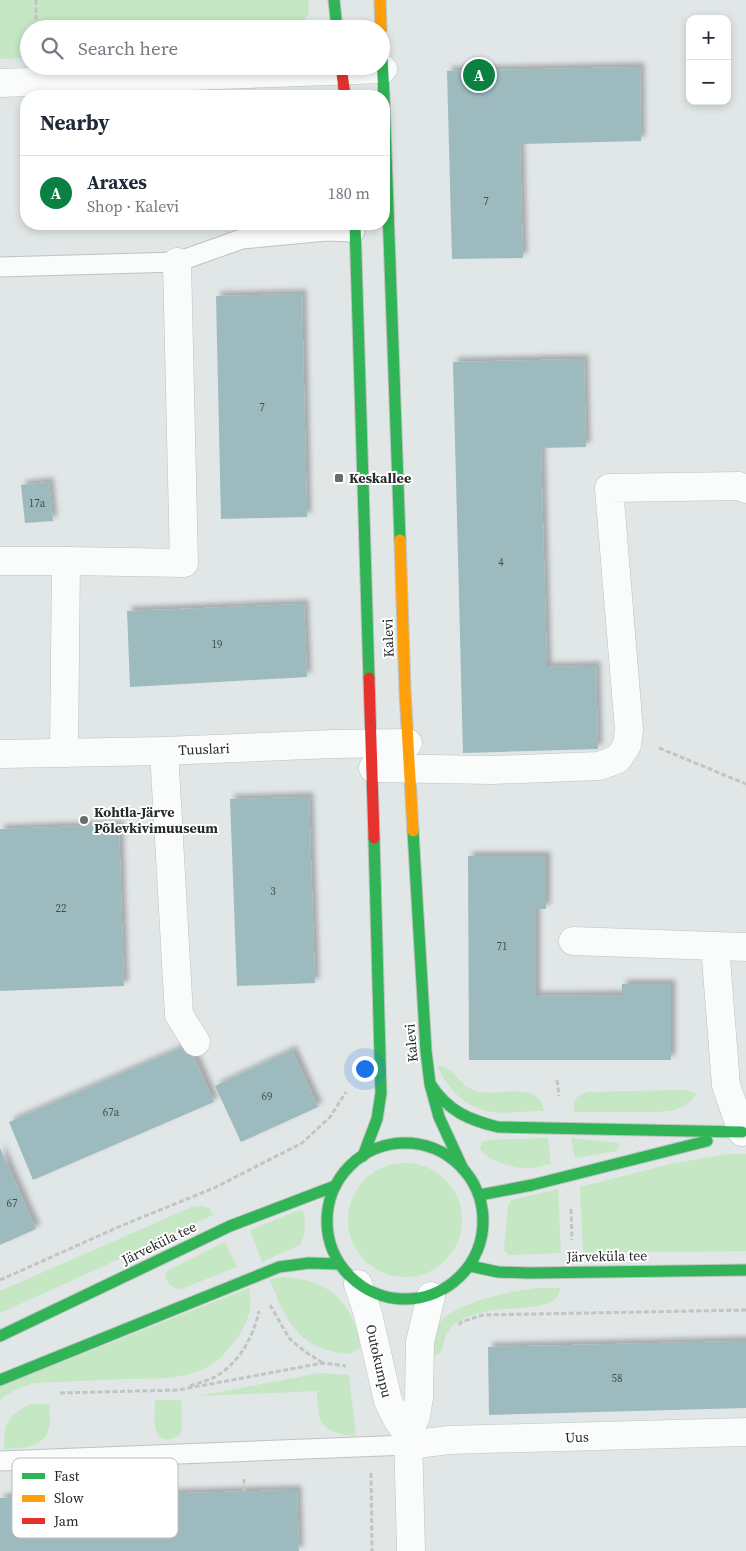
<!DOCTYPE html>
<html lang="en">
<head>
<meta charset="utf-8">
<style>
  :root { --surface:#fff; --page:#f2f2f3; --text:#1f2937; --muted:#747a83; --line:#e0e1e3; --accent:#0b8043 }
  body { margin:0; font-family:"Source Serif 4",serif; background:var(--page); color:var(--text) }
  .controls { position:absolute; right:15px; top:15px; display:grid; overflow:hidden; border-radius:10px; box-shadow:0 2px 8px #0003 }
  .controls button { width:45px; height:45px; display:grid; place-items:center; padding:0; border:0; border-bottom:1px solid var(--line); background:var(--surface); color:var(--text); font:25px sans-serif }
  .you { position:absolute; left:364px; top:1068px; width:18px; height:18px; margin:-12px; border:4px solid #fff; border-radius:50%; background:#1a73e8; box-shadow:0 0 0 8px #1a73e833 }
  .badge { display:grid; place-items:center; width:32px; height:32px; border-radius:50%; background:var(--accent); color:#fff; font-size:16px; font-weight:700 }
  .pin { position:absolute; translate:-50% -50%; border:2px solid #fff; box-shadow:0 1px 5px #0006 }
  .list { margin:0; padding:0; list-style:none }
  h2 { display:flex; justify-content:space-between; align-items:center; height:65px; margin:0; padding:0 20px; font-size:21px }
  h2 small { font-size:16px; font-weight:400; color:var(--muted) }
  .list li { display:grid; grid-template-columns:32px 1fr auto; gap:15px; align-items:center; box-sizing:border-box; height:75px; padding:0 20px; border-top:1px solid var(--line) }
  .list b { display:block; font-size:19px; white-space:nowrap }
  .list p { margin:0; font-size:16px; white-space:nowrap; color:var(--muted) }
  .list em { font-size:16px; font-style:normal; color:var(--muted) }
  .icon { flex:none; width:28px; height:28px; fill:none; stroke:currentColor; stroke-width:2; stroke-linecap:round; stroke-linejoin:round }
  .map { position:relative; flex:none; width:746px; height:1551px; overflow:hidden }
  .search { position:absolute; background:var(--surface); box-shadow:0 2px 8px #0003; left:20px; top:20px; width:370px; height:55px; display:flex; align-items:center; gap:12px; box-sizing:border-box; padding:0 18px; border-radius:28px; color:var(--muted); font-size:19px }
  .panel { position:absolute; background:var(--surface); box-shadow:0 2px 8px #0003; left:20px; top:90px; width:370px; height:140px; border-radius:20px }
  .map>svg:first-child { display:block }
  .green { fill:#c5e7c3 }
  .building { fill:#9dbbbf; filter:url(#shadow) }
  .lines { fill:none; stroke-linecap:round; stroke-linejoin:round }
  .lane-casing { stroke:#bec3c2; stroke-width:21 }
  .street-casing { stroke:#bec3c2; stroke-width:29 }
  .fast-casing { stroke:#bec3c2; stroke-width:13 }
  .slow-casing { stroke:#bec3c2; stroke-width:13 }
  .jam-casing { stroke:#bec3c2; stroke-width:13 }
  .path { stroke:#c3c4c4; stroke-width:3; stroke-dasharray:5 2.5; stroke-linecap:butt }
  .lane { stroke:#fafbfb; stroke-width:19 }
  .street { stroke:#fafbfb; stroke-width:28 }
  .fast { stroke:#30b455; stroke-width:11 }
  .slow { stroke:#ff9f0a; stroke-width:11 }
  .jam { stroke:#e5322d; stroke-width:11 }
  .poi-dot { fill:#676c6c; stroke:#fff; stroke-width:2 }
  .labels { text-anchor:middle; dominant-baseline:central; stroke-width:4; stroke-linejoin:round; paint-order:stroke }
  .number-label { font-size:11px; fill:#444e4f }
  .poi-label { font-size:14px; font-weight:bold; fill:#262a2a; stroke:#fff; text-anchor:start }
  .street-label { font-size:14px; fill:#262a2a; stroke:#fff }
  .key { fill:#fff; stroke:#bebfbf; stroke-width:1 }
  .key-label { font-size:14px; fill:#262a2a }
</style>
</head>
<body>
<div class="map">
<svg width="746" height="1551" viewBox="0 0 746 1551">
  <defs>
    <filter id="shadow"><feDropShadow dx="4.5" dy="-4.5" stdDeviation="2.5" flood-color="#0004"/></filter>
  </defs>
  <rect width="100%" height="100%" fill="#e1e6e6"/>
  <g class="green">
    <polygon points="0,0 308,0 309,13 298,29 29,29 29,58 0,59"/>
    <path d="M438 1066C455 1067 460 1089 480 1092 496 1095 529 1085 540 1100 542 1102 543 1108 544 1111 528 1111 509 1114 493 1112 468 1109 446 1089 438 1066Z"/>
    <path d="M677 1090H686L696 1094 692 1100 684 1106 675 1110 657 1112H574C573 1099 576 1095 589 1092Z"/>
    <path d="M548 1138 551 1164C544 1165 538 1167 531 1168 517 1169 487 1162 480 1148L482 1142 487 1140Z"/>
    <polygon points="571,1138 619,1143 619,1147 616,1151 575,1158"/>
    <polygon points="727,1154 746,1154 746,1251 583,1253 580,1187 670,1164"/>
    <circle cx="405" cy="1220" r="57"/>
    <polygon points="558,1189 561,1253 510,1255 505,1252 504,1248 508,1205 512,1200"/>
    <polygon points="200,1206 209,1208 213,1215 139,1250 0,1313 0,1291 192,1207"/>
    <path d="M302 1209C306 1218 306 1236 300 1245L262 1262 250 1230Z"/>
    <path d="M225 1242 237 1267 181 1289C172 1288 169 1285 165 1277L167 1271Z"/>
    <path d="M282 1277C314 1280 337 1287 352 1318 356 1328 360 1338 360 1348L350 1354C299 1350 286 1323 270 1279Z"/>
    <path d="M249 1288C253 1306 249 1320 239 1335 230 1348 221 1360 207 1367 182 1381 152 1378 124 1379 95 1380 66 1382 36 1383 22 1386 11 1391 0 1400V1387Z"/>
    <path d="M536 1288H560C559 1293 558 1298 553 1301 539 1310 502 1307 484 1312 471 1315 454 1320 447 1333 441 1344 446 1353 431 1357 432 1349 431 1337 435 1330 448 1302 509 1292 536 1288Z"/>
    <path d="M320 1373 349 1375 356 1436C339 1435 320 1431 318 1410 317 1404 317 1397 317 1391L199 1396Z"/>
    <path d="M155 1400H181L182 1428 179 1436C149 1450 155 1417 155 1400Z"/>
    <path d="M30 1404H49C49 1411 51 1421 49 1428 44 1449 21 1448 4 1449 5 1422 6 1417 30 1404Z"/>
  </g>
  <g class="building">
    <polygon points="640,67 641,141 520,144 523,258 452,259 447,71"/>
    <polygon points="302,294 307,517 221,519 216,296"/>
    <polygon points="584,359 586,447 541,448 547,667 596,666 598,749 463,753 453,362"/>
    <polygon points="49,482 53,521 25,523 21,485"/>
    <polygon points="304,604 307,677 130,687 127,611"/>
    <polygon points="309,797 315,983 237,986 230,799"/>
    <polygon points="119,825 124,986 0,991 0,829"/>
    <polygon points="468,856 546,856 546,909 536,909 536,996 622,995 622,984 671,984 671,1060 469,1060"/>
    <polygon points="181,1048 188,1056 194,1057 214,1102 33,1180 9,1122"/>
    <polygon points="292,1050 318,1107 241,1142 215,1086"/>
    <polygon points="0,1148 36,1229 0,1245"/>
    <polygon points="746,1341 746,1408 489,1415 488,1347"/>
    <polygon points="297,1490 299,1551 0,1551 0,1498"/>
  </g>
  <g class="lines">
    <g class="lane-casing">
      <g id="lane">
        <polyline points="0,267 177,262 242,239 326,231 355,232"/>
        <polyline points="0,1461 408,1445"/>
      </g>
    </g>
    <g class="street-casing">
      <g id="street">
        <polyline points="0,83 383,69"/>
        <polyline points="0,561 66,561 184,563 177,262"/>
        <polyline points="164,751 179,1015 196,1042"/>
        <polyline points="64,753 66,561"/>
        <polyline points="0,754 164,751 334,744 408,743"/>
        <polyline points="373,768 492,770 599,766 618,759 627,745 629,730 609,488 739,486 746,489"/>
        <polyline points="573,941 715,946 726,1085 742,1132"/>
        <polyline points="715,946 746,947"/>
        <polyline points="358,1284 368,1314 388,1401 397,1419 408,1435"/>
        <polyline points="408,1445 449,1440 746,1432"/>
        <polyline points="411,1551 408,1435 416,1416 419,1397 420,1342 431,1296"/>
      </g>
    </g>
    <g class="fast-casing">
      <g id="fast">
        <polyline points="334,0 337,29"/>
        <polyline points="381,37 384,96"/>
        <polyline points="384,98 400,540"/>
        <polyline points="355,224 369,678"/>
        <polyline points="413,831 426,1051 430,1084 439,1117 463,1169"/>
        <path d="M431 1085C448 1111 469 1120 498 1127L742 1132"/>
        <circle cx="405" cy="1221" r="78"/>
        <polyline points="363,1156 377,1119 381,1093 374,838"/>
        <polyline points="480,1195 532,1185 707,1141"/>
        <polyline points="470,1266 498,1272 529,1273 746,1270"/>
        <polyline points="0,1336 230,1226 335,1186"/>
        <polyline points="0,1380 279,1267 309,1263 339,1264"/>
      </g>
    </g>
    <g class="slow-casing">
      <g id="slow">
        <polyline points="380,0 381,29"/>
        <polyline points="400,540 405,691 413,831"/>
      </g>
    </g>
    <g class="jam-casing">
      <g id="jam">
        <polyline points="341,66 345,96"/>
        <polyline points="369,678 374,838"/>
      </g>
    </g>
    <g class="path">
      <polyline points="36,0 36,29"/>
      <polyline points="659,748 746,784"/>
      <polyline points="557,1080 559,1096"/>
      <polyline points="571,1209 572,1240"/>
      <polyline points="0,1280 123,1225 214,1188 302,1143 330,1117 346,1092"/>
      <polyline points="270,1305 289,1338 304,1351 323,1363"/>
      <polyline points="459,1325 461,1322 483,1315 746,1310"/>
      <path d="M190 1386C198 1383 207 1381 215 1377 239 1363 253 1338 259 1311"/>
      <polyline points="60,1393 178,1390 323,1363 346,1366"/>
      <polyline points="371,1473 372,1551"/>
      <polyline points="136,1484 136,1494"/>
      <polyline points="24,1487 25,1497"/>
      <polyline points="244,1491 244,1479"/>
    </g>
    <use href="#lane" class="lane"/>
    <use href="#street" class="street"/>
    <use href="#fast" class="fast"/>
    <use href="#slow" class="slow"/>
    <use href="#jam" class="jam"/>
  </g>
  <g class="poi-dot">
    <rect x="334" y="473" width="10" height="10" rx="2.5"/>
    <circle cx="84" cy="820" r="5"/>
  </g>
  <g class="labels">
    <g class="number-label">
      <text x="486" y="201">7</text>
      <text x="262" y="407">7</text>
      <text x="37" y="503">17a</text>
      <text x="501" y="562">4</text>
      <text x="217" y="644">19</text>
      <text x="273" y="891">3</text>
      <text x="61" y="908">22</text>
      <text x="502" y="946">71</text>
      <text x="267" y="1096">69</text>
      <text x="111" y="1112">67a</text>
      <text x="12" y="1203">67</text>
      <text x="617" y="1378">58</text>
    </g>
    <g class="poi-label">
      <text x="349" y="478">Keskallee</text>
      <text x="94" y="812">Kohtla-Järve<tspan x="94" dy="16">Põlevkivimuuseum</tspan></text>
    </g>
    <g class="street-label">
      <text transform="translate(388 638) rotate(-92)">Kalevi</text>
      <text transform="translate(204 749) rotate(-2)">Tuuslari</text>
      <text transform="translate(411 1043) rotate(-95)">Kalevi</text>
      <text transform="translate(159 1243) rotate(-26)">Järveküla tee</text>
      <text transform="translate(607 1256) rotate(-1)">Järveküla tee</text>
      <text transform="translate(379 1361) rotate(77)">Outokumpu</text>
      <text transform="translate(577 1437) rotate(-2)">Uus</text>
    </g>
  </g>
  <rect x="12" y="1458" width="166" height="80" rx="8" class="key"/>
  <rect x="22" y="1473" width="23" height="6" fill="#30b455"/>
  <rect x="22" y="1495" width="23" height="7" fill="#ff9f0a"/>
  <rect x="22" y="1518" width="23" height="6" fill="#e5322d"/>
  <g class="key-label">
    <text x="54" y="1481">Fast</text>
    <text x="54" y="1503">Slow</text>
    <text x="54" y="1526">Jam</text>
  </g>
</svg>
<div class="controls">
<button>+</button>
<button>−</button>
</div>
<div class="you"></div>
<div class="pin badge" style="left:479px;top:75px">A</div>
<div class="search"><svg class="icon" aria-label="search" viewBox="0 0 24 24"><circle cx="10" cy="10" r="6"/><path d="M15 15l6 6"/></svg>Search here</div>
<section class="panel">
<h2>Nearby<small></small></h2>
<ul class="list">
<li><span class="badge">A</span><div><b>Araxes</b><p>Shop · Kalevi</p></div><em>180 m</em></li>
</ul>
</section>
</div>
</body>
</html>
